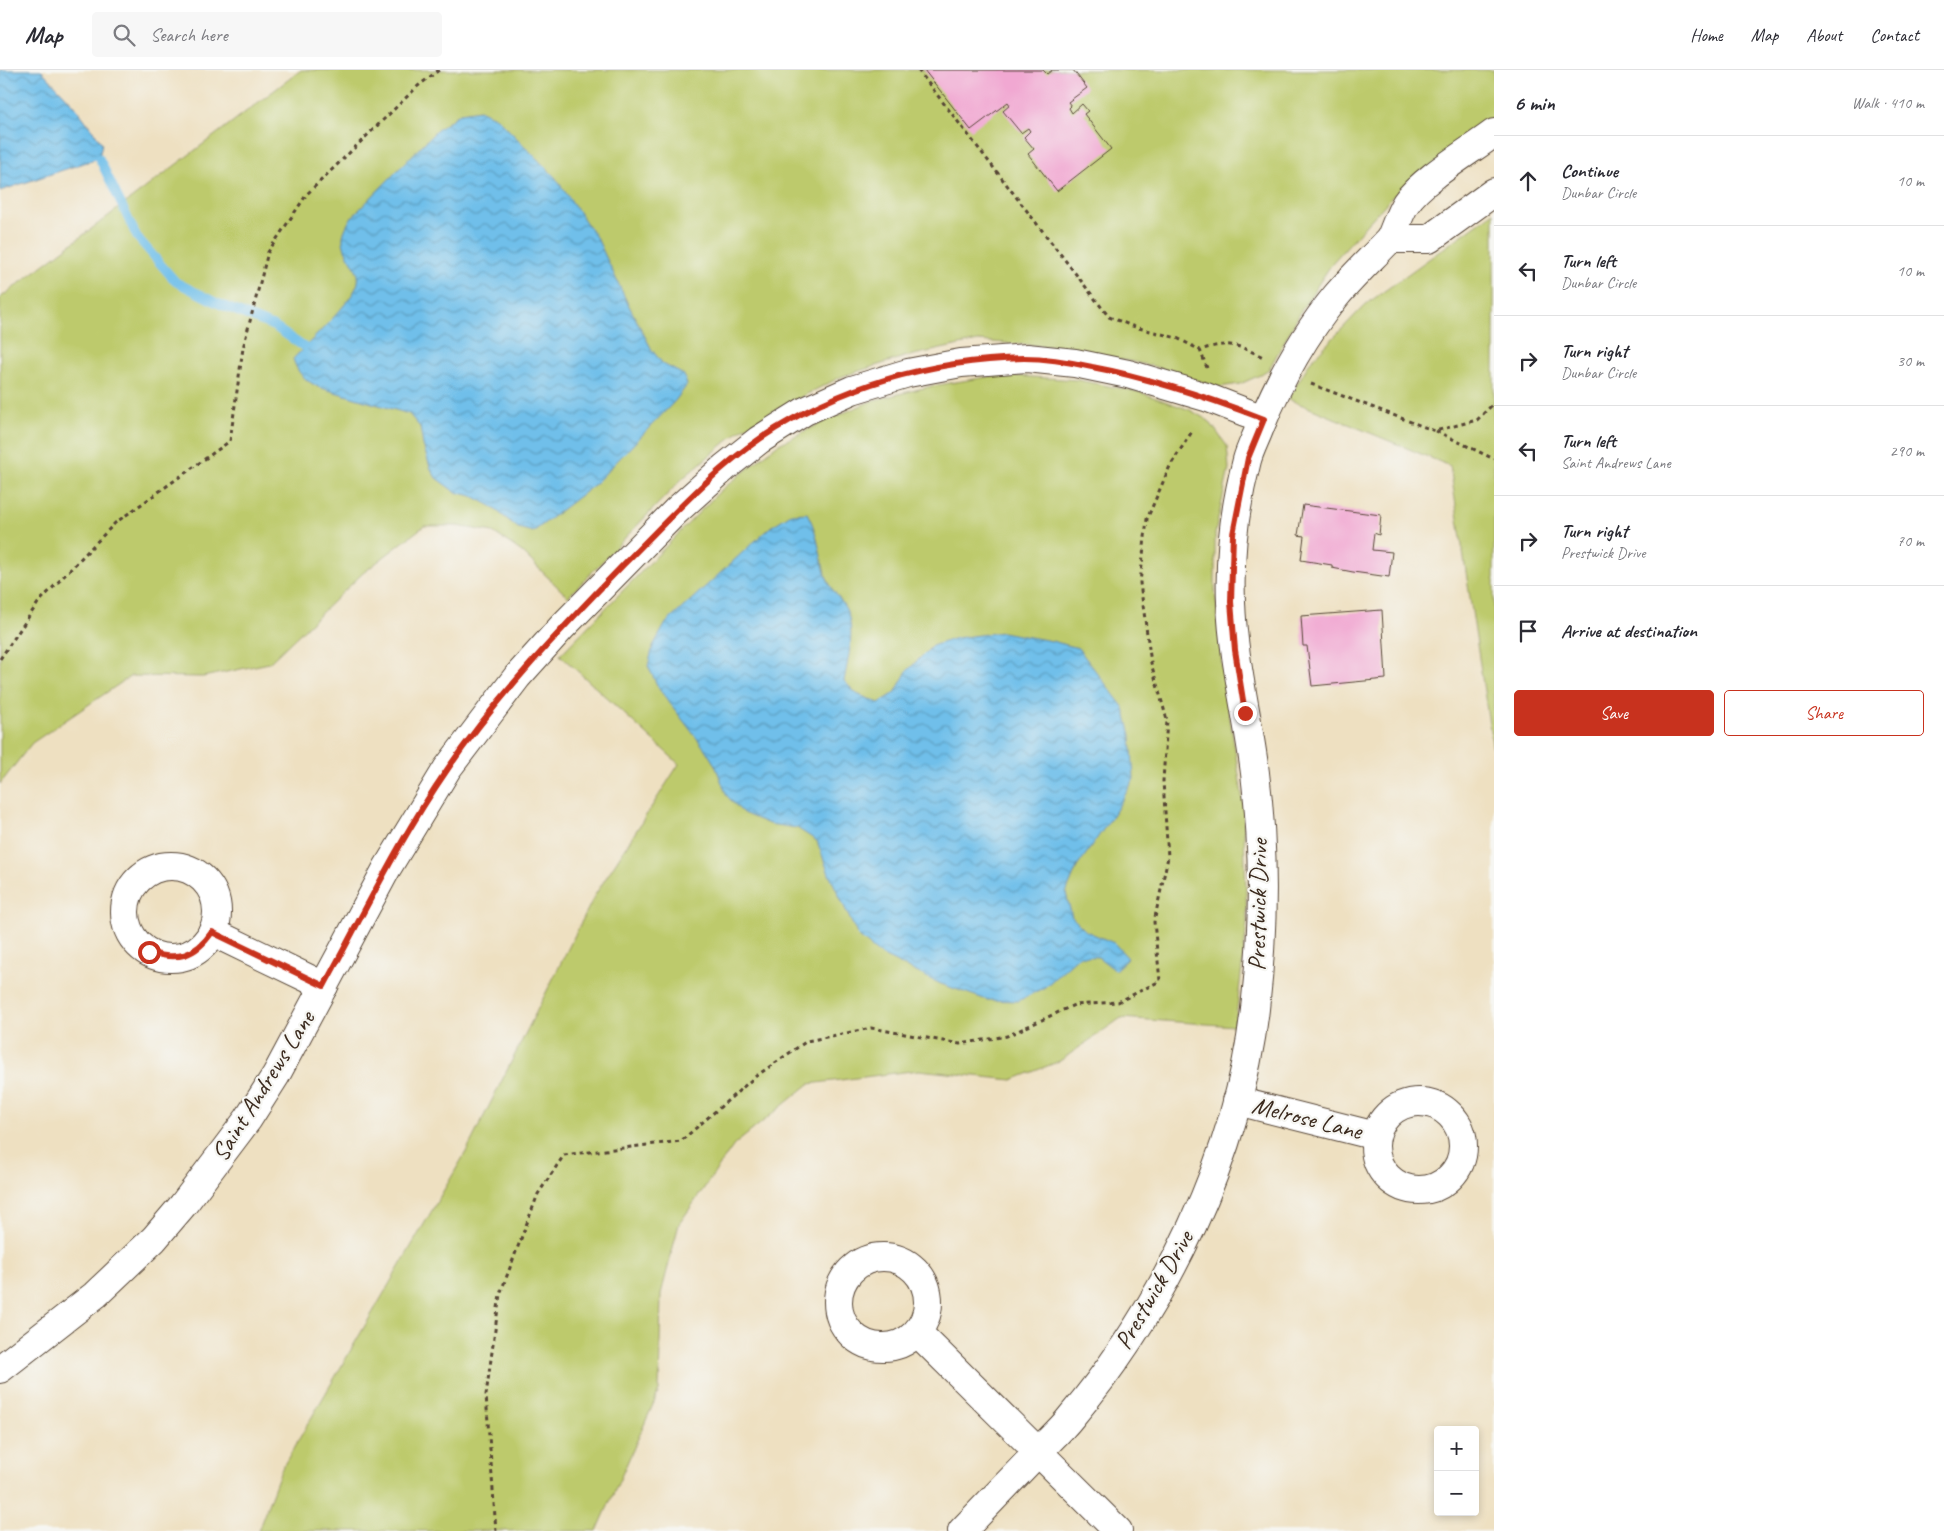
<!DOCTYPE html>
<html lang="en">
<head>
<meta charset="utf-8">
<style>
  :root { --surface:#fff; --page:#f7f7f7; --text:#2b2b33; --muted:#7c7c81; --line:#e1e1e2; --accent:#c8321e }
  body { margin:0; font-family:Caveat,sans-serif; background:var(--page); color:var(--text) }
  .controls { position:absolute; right:15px; bottom:15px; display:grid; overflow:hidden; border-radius:5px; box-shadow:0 2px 8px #0003 }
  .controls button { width:45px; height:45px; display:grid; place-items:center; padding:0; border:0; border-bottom:1px solid var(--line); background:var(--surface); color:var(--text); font:25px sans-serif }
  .stop { position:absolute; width:15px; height:15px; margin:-11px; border:4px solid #c8321e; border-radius:50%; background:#fff }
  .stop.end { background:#c8321e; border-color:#fff; box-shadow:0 1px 5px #0008 }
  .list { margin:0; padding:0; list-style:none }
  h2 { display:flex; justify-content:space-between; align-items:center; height:65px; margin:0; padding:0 20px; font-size:21px }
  h2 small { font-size:16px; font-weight:400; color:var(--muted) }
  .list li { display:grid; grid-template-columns:32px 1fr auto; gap:15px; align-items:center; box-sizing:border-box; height:90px; padding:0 20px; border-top:1px solid var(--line) }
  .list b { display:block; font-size:19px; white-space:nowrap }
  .list p { margin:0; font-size:16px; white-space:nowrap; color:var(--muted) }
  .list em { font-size:16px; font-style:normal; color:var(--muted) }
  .actions { display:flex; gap:10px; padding:15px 20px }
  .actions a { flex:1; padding:11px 0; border:1px solid var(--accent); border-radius:5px; text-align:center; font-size:18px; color:var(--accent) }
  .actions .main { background:var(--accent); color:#fff }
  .icon { flex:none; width:28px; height:28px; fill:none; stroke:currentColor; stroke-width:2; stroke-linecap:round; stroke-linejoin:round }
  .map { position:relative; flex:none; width:1494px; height:1461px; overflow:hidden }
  header { display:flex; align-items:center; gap:30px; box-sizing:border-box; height:70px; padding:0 25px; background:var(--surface); border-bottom:1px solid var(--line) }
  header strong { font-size:24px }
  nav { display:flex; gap:28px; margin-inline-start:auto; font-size:18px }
  .search { width:350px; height:45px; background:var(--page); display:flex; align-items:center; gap:12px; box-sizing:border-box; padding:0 18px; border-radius:5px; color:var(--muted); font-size:19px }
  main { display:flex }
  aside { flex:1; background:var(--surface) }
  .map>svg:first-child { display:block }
  .green { fill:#bdca6c; stroke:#7c7a45 }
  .water { fill:url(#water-waves); stroke:#557484 }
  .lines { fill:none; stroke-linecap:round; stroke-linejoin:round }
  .stream { stroke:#6fbfea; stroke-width:9 }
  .building { fill:#f1a8d2 }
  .minor-casing { stroke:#564536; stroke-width:30 }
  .path { stroke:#564536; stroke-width:3; stroke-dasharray:4 4; stroke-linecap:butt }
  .minor { stroke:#fff; stroke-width:28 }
  .route { stroke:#c8321e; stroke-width:6 }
  .labels { text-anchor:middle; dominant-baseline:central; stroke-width:4.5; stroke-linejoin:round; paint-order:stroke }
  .street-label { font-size:25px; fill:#3b2a1e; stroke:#f6f6f2 }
</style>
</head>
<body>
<header>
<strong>Map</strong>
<div class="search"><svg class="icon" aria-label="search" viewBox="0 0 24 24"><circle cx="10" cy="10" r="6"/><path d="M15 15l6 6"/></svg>Search here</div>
<nav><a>Home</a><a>Map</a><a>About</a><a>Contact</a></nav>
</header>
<main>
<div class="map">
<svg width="1494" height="1461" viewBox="0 0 1494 1461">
  <defs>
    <pattern id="water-waves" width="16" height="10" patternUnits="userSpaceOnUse" patternTransform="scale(1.25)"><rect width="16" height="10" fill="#6fbfea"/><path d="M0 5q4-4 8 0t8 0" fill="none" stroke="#5c9bbd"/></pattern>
  </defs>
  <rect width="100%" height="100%" fill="#f6f6f2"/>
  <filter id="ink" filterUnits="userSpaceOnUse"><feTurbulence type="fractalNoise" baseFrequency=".02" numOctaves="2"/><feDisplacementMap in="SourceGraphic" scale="10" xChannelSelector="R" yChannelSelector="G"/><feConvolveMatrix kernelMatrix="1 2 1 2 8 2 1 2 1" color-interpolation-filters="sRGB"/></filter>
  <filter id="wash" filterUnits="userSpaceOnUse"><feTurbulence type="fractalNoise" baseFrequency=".0096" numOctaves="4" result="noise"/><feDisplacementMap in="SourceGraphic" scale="20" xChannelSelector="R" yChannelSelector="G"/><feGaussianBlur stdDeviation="1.12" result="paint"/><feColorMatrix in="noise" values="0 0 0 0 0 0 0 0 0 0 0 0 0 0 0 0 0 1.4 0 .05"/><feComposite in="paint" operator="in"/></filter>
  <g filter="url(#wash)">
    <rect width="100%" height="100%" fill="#eee0c1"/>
    <g class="green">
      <polygon points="301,0 1494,0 1494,48 1393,126 1367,154 1333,192 1304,236 1269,299 1258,306 1240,314 1219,317 1153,296 1059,277 978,271 904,287 843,306 777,339 739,361 683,408 568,527 522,482 493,462 457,456 424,456 363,503 269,593 203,607 131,606 32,673 0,714 0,228"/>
      <polygon points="1494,142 1494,687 1450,396 1288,329 1310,292 1365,235"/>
      <polygon points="999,305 1078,310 1139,322 1190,340 1209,351 1227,376 1229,399 1215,463 1215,519 1222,598 1243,731 1247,854 1235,956 1121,948 1060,991 1012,1010 919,1000 809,1014 734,1075 679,1154 661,1224 659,1321 597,1461 258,1461 281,1400 466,1082 595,825 679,694 560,585 719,422 777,375 827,350 874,330 932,316"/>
    </g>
    <g class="water">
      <polygon points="0,0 41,0 74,35 102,73 99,88 0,121"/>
      <path d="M480 40 497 48 555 107 598 170 627 232 652 280 663 294 684 305 687 315 675 331 594 415 533 462 518 458 491 436 472 426 455 422 436 408 430 397 423 375 420 357 409 344 318 317C304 309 298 304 293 289 307 274 355 230 358 212 361 196 341 185 343 166 344 160 348 153 351 148L436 61 460 43Z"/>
      <path d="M807 443C820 465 819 490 829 513 833 522 841 529 846 539 856 560 848 589 844 611L857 624 879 633 895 623 907 601 932 576 956 568 1002 562 1052 571 1078 578 1124 638 1131 665 1134 709 1114 744 1077 797 1066 823 1072 847 1086 861 1114 873 1128 888 1115 900 1098 887 1079 886 1045 917 1018 931 987 930 941 914 881 885 858 866 829 804 817 771 797 758 769 754 743 743 727 726 715 695 705 679 659 619 648 596 653 576 666 553 769 458 791 444Z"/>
    </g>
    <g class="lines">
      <polyline class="stream" points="99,88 137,167 176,212 217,233 275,257 304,277"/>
    </g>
    <g id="blocks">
      <g class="building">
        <polygon points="924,0 1043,0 1047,4 1052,0 1073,0 1087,18 1068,32 1071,36 1069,38 1072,43 1082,34 1088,41 1084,44 1111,79 1057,121 1028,84 1034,79 1024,67 1030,61 1028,58 1021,63 1003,41 1010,35 1008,32 971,60"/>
        <polygon points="1303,435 1381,445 1379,465 1374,463 1372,480 1392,482 1389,507 1353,502 1332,498 1332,495 1301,490 1304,466 1298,465"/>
        <polygon points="1382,540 1386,609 1312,616 1307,576 1303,576 1301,546"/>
      </g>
    </g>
  </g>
  <g filter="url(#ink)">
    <use href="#blocks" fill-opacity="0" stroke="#564536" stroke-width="1"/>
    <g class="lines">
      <g class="minor-casing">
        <g id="minor">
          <path d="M1494 63C1470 81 1421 110 1406 133 1399 144 1395 158 1390 169H1429L1494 122"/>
          <circle cx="171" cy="842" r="46"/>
          <polyline points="212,862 324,916"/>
          <polyline points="1237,1031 1376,1066"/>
          <circle cx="1419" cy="1076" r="44"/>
          <circle cx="883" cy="1232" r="45"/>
          <polyline points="917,1262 1118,1461"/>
          <polyline points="0,1299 95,1225 154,1169 183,1135 248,1049 276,1005 387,798 447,699 517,607 562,557 676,441 725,397 759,370 805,341 852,320 908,303 961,293 1027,288 1075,293 1128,304 1206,327 1263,349"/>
          <path d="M962 1461C987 1435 1012 1409 1037 1383 1048 1371 1061 1360 1071 1347 1166 1234 1238 1086 1255 939 1264 859 1265 784 1255 703 1248 646 1233 590 1231 532 1229 485 1235 436 1247 390 1250 379 1256 368 1260 357 1279 311 1304 265 1336 226 1353 206 1372 188 1390 169"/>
        </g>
      </g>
      <g class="path">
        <polyline points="918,0 1109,247 1135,257 1177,268 1200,280"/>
        <path d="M1207 298 1200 280C1229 271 1236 274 1263 287"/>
        <polyline points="1311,314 1435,361 1477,350 1494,333"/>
        <polyline points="1436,361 1494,389"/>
        <polyline points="0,589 38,533 115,453 230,371 243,278 268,182 307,124 418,16 439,0"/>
        <polyline points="496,1461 486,1325 500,1224 538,1124 564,1085 681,1071 756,1006 807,971 871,958 960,974 1007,966 1074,935 1118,932 1160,911 1154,852 1168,787 1163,711 1167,650 1151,593 1140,513 1147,449 1170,396 1193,360"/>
      </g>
      <use href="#minor" class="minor"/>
    </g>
  </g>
  <g class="lines" filter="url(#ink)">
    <path class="route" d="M149 882C177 891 195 887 212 862L324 916C364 843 400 768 447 700 498 625 561 559 624 494 667 451 711 402 761 368 839 316 931 290 1024 288 1046 288 1070 292 1092 297 1151 308 1207 327 1264 349L1248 388 1233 464 1231 532 1235 580 1245 643"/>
  </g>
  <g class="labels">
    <g class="street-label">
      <text transform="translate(1258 835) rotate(-89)">Prestwick Drive</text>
      <text transform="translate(263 1016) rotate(-58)">Saint Andrews Lane</text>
      <text transform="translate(1307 1048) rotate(14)">Melrose Lane</text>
      <text transform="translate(1154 1220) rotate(-60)">Prestwick Drive</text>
    </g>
  </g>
</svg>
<div class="controls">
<button>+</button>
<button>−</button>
</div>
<div class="stop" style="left:149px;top:882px"></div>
<div class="stop end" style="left:1245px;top:643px"></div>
</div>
<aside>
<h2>6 min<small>Walk · 410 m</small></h2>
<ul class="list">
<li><svg class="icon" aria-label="ahead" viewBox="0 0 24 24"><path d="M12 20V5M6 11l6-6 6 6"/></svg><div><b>Continue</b><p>Dunbar Circle</p></div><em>10 m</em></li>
<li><svg class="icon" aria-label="left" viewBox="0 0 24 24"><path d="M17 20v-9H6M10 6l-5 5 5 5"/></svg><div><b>Turn left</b><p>Dunbar Circle</p></div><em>10 m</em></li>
<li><svg class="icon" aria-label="right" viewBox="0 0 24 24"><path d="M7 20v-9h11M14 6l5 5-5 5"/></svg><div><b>Turn right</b><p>Dunbar Circle</p></div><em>30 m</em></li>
<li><svg class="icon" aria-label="left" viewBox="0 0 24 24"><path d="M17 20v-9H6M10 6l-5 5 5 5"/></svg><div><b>Turn left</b><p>Saint Andrews Lane</p></div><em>290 m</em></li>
<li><svg class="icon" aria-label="right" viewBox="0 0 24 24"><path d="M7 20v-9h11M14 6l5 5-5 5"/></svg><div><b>Turn right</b><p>Prestwick Drive</p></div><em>70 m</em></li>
<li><svg class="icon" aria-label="arrive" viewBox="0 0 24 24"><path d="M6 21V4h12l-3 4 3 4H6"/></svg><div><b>Arrive at destination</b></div></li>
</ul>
<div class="actions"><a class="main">Save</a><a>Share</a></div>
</aside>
</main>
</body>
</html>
